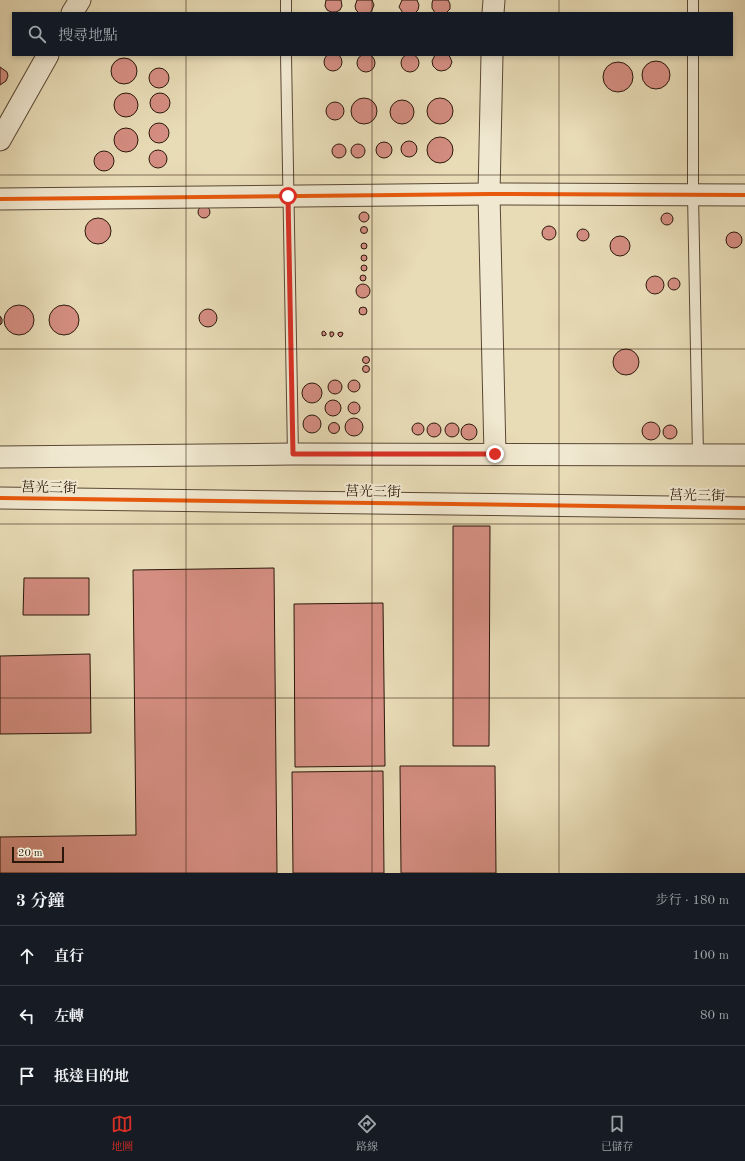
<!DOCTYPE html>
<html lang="zh-TW">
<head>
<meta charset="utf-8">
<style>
  :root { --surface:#171b24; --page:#20242c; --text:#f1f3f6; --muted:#9ea1a6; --line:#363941; --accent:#d93025 }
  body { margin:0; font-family:"Old Standard TT","Noto Serif TC",serif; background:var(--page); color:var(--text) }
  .scale { position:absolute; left:12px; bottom:10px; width:52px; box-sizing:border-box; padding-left:4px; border:2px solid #2b170a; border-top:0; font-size:11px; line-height:14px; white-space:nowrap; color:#2b170a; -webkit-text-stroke:3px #f0e8d0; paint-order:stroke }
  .stop { position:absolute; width:12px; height:12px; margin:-9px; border:3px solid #d93025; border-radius:50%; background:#fff }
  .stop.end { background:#d93025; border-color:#fff; box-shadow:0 1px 4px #0008 }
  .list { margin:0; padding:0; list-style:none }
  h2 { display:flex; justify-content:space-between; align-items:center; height:52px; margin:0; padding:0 16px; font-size:17px }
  h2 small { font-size:13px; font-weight:400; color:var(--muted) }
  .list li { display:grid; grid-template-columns:26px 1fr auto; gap:12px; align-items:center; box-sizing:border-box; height:60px; padding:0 16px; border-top:1px solid var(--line) }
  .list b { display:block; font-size:15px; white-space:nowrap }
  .list em { font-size:13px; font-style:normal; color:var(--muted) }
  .icon { flex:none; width:22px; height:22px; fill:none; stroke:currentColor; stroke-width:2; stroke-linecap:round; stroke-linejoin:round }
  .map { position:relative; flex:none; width:745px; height:873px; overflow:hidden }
  .search { position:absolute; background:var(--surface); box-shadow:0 2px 6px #0003; left:12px; right:12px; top:12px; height:44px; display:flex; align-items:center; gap:10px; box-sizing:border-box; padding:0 14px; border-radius:0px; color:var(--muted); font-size:15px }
  .sheet { height:232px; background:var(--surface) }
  nav { display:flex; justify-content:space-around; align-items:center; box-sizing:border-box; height:56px; border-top:1px solid var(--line); background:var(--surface); font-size:11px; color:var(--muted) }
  nav a { display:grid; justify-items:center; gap:2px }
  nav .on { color:var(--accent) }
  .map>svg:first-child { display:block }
  .building { fill:#d58e82; stroke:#2b170a }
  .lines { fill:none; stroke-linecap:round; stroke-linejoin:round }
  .lane-casing { stroke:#5a4835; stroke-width:12 }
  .street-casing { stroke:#5a4835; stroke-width:23 }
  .lane { stroke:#f0e8d0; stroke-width:10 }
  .street { stroke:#f0e8d0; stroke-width:21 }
  .cycleway-casing { stroke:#f0e8d0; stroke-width:6 }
  .cycleway { stroke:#e8590c; stroke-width:4 }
  .route { stroke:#d93025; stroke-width:5 }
  .grid { fill:none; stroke:#2b170a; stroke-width:1; stroke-opacity:0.55 }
  .labels { text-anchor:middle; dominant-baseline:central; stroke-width:4; stroke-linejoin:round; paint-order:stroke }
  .street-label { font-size:14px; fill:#2b170a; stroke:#f0e8d0 }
</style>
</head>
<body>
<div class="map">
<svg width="745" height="873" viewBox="0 0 745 873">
  <rect width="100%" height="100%" fill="#e8dcb7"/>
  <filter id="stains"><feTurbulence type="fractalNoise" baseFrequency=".005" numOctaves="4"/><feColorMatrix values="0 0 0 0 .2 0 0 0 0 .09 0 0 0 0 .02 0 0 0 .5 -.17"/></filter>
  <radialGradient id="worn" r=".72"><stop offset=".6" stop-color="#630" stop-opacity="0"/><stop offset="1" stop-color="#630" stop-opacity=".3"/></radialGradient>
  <g class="building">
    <polygon points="326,0 341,0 342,6 340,10 336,12 331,12 327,10 325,6"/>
    <polygon points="357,0 372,0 374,5 372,10 370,13 359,13 356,10 355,6"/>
    <polygon points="402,0 417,0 419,5 418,10 415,13 403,13 399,7"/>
    <polygon points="433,0 448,0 450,4 450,9 446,13 435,13 432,8 432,3"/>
    <circle cx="333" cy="62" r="9"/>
    <circle cx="410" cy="63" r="9"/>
    <circle cx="366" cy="63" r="9"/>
    <polygon points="435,55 448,55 450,57 452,62 450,67 446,70 441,71 437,70 433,66 432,61"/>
    <circle cx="124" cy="71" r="13"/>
    <circle cx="656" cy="75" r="14"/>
    <circle cx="618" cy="77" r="15"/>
    <polygon points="0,67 7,72 8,76 6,81 0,85"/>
    <circle cx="159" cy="78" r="10"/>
    <circle cx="126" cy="105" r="12"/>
    <circle cx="160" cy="103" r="10"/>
    <circle cx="440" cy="111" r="13"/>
    <circle cx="364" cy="111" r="13"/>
    <circle cx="402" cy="112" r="12"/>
    <circle cx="335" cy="111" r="9"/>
    <circle cx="159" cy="133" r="10"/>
    <circle cx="126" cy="140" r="12"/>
    <circle cx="440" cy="150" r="13"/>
    <circle cx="409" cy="149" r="8"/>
    <circle cx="384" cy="150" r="8"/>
    <circle cx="358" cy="151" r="7"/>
    <circle cx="339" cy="151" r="7"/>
    <circle cx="158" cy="159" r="9"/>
    <circle cx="104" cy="161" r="10"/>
    <circle cx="204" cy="212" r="6"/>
    <circle cx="364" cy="217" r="5"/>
    <circle cx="667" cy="219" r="6"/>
    <circle cx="98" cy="231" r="13"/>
    <circle cx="549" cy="233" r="7"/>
    <circle cx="364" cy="230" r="3.5"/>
    <circle cx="583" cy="235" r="6"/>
    <circle cx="734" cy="240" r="8"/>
    <circle cx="620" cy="246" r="10"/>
    <circle cx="364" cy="246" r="3"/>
    <circle cx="364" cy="258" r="3"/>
    <circle cx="364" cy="268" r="3"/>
    <circle cx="363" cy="278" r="3"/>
    <circle cx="655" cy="285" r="9"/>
    <circle cx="674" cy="284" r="6"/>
    <circle cx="363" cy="291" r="7"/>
    <circle cx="19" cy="320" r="15"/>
    <circle cx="64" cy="320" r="15"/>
    <circle cx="363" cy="311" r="4"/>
    <circle cx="208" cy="318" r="9"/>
    <polygon points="0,316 2,319 2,323 0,325"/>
    <polygon points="324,331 326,333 326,335 323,336 322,335 322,332"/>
    <polygon points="330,332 333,332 334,334 333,336 331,337 330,335"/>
    <polygon points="341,332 343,333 342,336 340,337 338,335 338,333"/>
    <circle cx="626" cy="362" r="13"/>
    <circle cx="366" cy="360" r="3.5"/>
    <circle cx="366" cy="369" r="3.5"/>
    <circle cx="335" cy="387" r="7"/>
    <circle cx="354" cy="386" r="6"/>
    <circle cx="312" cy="393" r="10"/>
    <circle cx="333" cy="408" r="8"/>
    <circle cx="354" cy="408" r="6"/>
    <circle cx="312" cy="424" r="9"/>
    <circle cx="354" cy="427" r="9"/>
    <circle cx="651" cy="431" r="9"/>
    <circle cx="334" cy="428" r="5.5"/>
    <circle cx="418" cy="429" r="6"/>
    <circle cx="452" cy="430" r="7"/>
    <circle cx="434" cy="430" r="7"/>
    <circle cx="469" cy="432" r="8"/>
    <circle cx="670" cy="432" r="7"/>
    <polygon points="453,526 490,526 489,746 453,746"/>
    <polygon points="274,568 277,873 0,873 0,837 136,835 133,570"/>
    <polygon points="24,578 89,578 89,615 23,615"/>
    <polygon points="383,603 385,766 295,767 294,604"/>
    <polygon points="90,654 91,733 0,734 0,656"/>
    <polygon points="400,766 495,766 496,873 401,873"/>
    <polygon points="383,771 384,873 293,873 292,772"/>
  </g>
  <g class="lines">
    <g class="lane-casing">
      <g id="lane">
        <polyline points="286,0 286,13"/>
        <polyline points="693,0 693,13"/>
        <polyline points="286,55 293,454"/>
        <polyline points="693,55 693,195 698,455"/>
      </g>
    </g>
    <g class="street-casing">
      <g id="street">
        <polyline points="72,13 80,0"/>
        <polyline points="493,13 494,0"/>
        <polyline points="492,55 489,194 495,454"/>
        <polyline points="0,140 48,55"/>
        <polyline points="0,199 489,194 745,195"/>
        <polyline points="0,457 293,454 745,455"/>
        <polyline points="0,498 745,508"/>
      </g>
    </g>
    <use href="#lane" class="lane"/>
    <use href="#street" class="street"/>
    <g class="cycleway-casing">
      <g id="cycleway">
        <polyline points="0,199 489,194 745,195"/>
        <polyline points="0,498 745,508"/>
      </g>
    </g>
    <use href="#cycleway" class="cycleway"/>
  </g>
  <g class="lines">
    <polyline class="route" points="288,196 293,454 495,454"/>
  </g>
  <path class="grid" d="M186 0V13M372 0V13M559 0V13M186 55V873M372 55V873M559 55V873M0 175H745M0 349H745M0 524H745M0 698H745"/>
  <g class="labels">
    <g class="street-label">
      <text transform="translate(49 488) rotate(1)">莒光三街</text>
      <text transform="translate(373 492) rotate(1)">莒光三街</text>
      <text transform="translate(697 496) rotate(1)">莒光三街</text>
    </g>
  </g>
  <rect width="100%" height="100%" filter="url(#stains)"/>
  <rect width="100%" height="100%" fill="url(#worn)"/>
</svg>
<div class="scale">20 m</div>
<div class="stop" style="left:288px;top:196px"></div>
<div class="stop end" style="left:495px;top:454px"></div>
<div class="search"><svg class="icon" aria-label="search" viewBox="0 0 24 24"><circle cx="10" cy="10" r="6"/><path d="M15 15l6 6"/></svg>搜尋地點</div>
</div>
<section class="sheet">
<h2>3 分鐘<small>步行 · 180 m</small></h2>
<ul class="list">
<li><svg class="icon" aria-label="ahead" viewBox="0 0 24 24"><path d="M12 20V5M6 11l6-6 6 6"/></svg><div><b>直行</b></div><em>100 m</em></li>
<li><svg class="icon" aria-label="left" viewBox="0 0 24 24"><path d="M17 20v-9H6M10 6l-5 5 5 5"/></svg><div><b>左轉</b></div><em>80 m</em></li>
<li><svg class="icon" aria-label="arrive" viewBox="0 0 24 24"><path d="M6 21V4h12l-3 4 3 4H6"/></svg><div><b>抵達目的地</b></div></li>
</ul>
</section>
<nav>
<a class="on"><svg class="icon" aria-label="map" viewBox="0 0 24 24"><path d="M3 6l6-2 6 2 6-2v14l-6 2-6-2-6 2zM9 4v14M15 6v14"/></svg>地圖</a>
<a><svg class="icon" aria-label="directions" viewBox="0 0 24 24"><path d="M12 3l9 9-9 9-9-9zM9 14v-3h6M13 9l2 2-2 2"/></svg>路線</a>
<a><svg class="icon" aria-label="saved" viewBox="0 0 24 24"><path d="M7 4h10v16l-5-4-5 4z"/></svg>已儲存</a>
</nav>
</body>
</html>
